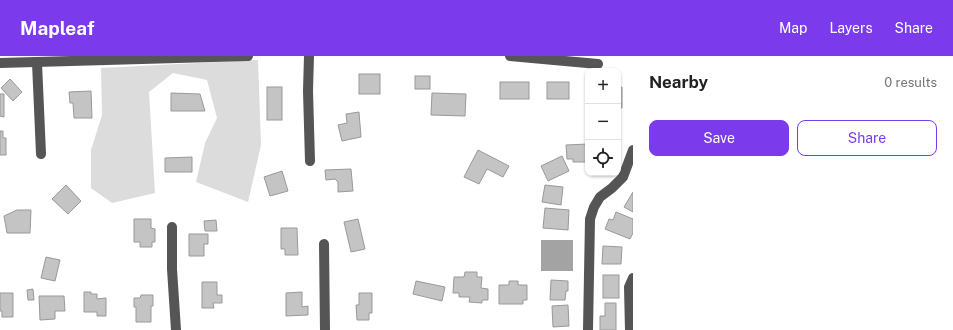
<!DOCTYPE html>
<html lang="en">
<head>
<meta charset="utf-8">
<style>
  :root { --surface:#fff; --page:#f6f6f6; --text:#222; --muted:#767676; --line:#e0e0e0; --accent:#7c3aed }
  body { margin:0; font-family:"Public Sans",sans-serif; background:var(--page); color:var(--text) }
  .controls { position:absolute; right:12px; top:12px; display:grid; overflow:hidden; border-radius:8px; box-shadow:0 1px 3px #0004 }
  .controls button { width:36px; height:36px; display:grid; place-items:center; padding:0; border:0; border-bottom:1px solid var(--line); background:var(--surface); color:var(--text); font:20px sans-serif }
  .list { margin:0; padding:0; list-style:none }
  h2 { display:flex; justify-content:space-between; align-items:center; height:52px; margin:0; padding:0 16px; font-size:17px }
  h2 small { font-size:13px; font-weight:400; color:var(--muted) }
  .actions { display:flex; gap:8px; padding:12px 16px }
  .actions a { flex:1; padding:9px 0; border:1px solid var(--accent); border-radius:8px; text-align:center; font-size:14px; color:var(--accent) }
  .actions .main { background:var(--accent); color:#fff }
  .icon { flex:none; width:22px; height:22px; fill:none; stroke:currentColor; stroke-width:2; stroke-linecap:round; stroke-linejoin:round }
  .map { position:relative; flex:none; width:633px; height:274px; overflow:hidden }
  header { display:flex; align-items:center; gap:24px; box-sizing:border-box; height:56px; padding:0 20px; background:var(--accent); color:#fff }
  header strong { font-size:19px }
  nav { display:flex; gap:22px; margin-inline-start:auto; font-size:14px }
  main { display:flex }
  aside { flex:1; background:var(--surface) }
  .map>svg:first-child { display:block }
  .green { fill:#dcdcdc }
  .water { fill:#a3a3a3 }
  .building { fill:#c4c4c4; stroke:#999 }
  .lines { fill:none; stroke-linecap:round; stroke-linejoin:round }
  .minor { stroke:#555; stroke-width:10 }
</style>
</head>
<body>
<header>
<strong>Mapleaf</strong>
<nav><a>Map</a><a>Layers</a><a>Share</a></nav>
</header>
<main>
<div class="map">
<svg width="633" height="274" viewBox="0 0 633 274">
  <rect width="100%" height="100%" fill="#fff"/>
  <polygon class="green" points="258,4 261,89 248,146 196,126 205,87 217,62 207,24 173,17 149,36 155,137 112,147 91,132 91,94 102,59 101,12"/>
  <rect class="water" x="541" y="184" width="32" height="31"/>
  <g class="building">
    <rect x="359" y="18" width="21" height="20"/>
    <rect x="415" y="20" width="15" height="13"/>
    <polygon points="10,23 22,36 13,45 1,32"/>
    <rect x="500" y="26" width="29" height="17"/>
    <rect x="547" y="26" width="22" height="17"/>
    <rect x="267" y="31" width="15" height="33"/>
    <polygon points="622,31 622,52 618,52 618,32"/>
    <polygon points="91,35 92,62 74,62 73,47 70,47 69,36"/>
    <polygon points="171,37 200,38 205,55 171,55"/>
    <polygon points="432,37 466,38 465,60 431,59"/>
    <polygon points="0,38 4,38 4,61 0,60"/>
    <polygon points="359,56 361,81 342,85 338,69 347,67 346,58"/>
    <polygon points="0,75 3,75 3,82 6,82 6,99 0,99"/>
    <polygon points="588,88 588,106 573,106 573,103 567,103 566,89"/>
    <polygon points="478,94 509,110 503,121 487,113 479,128 464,121"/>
    <polygon points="562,100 569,115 548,125 541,110"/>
    <polygon points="192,101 192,116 165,116 165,102"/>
    <polygon points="351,113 353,135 338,136 338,126 335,123 326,124 325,114"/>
    <polygon points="282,115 288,135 270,140 264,121"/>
    <polygon points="66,129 81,145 68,158 52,143"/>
    <polygon points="545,129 563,131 561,149 542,146"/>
    <polygon points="633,136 633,156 624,151"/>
    <polygon points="545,152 569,154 568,174 543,172"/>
    <polygon points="17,154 31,154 30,177 7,177 4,160"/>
    <polygon points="616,156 633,163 633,177 630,183 605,173 609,163 613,164"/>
    <polygon points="134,163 151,163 151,172 155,173 155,186 152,186 152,191 140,191 140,186 134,186"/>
    <polygon points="358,163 365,193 351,196 344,166"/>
    <polygon points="216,164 217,175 205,175 204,165"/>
    <polygon points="281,172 297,172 298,199 285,199 285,193 281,193"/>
    <polygon points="189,178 208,178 208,188 204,188 204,200 189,200"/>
    <polygon points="603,190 622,191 621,208 602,208"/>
    <polygon points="46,201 60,204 55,225 41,222"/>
    <polygon points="465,216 477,216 477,221 482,221 481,232 488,233 488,244 482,244 482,247 469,246 470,241 459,241 459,237 453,237 454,221 464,221"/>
    <rect x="603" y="219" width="16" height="23"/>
    <polygon points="551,224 568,225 568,235 566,235 565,244 550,244"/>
    <polygon points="416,225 445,231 442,245 413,238"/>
    <polygon points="509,225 518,225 518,229 527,229 527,244 523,244 523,248 499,248 499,229 509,229"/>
    <polygon points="202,226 217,226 217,239 222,239 222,247 213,247 214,252 202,252"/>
    <polygon points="33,233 34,244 28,244 27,234"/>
    <polygon points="84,236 91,236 91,238 97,238 97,243 106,242 106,260 97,260 97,256 84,256"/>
    <polygon points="302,236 302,251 308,250 308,259 286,260 286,237"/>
    <polygon points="0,237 13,237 13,261 2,261 2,255 0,255"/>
    <polygon points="359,237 372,237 372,257 369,257 369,264 357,264 356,249 359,249"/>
    <polygon points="141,239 153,239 153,250 151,250 151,266 136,266 136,251 134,251 134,242 140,242"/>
    <polygon points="39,240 64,240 65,255 55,255 55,263 40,264"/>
    <polygon points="605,247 616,247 616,274 600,274 600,260 605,260"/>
    <polygon points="568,249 569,270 553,271 552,250"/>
  </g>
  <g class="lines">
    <g class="minor">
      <polyline points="309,0 308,35 310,105"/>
      <polyline points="510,0 598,8"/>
      <polyline points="0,7 248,0"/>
      <polyline points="37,7 41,98"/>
      <polyline points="172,171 172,213 176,274"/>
      <polyline points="324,188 325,274"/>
      <polyline points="588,274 590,163 594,151 600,141 612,132 623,121 633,94"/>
      <polyline points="630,274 629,231 633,222"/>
    </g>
  </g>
</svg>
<div class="controls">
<button>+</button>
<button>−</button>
<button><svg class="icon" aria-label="locate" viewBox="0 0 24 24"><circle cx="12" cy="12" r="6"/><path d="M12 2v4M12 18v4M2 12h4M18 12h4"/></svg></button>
</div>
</div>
<aside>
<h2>Nearby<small>0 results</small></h2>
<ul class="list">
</ul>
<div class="actions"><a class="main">Save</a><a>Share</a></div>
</aside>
</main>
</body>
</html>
